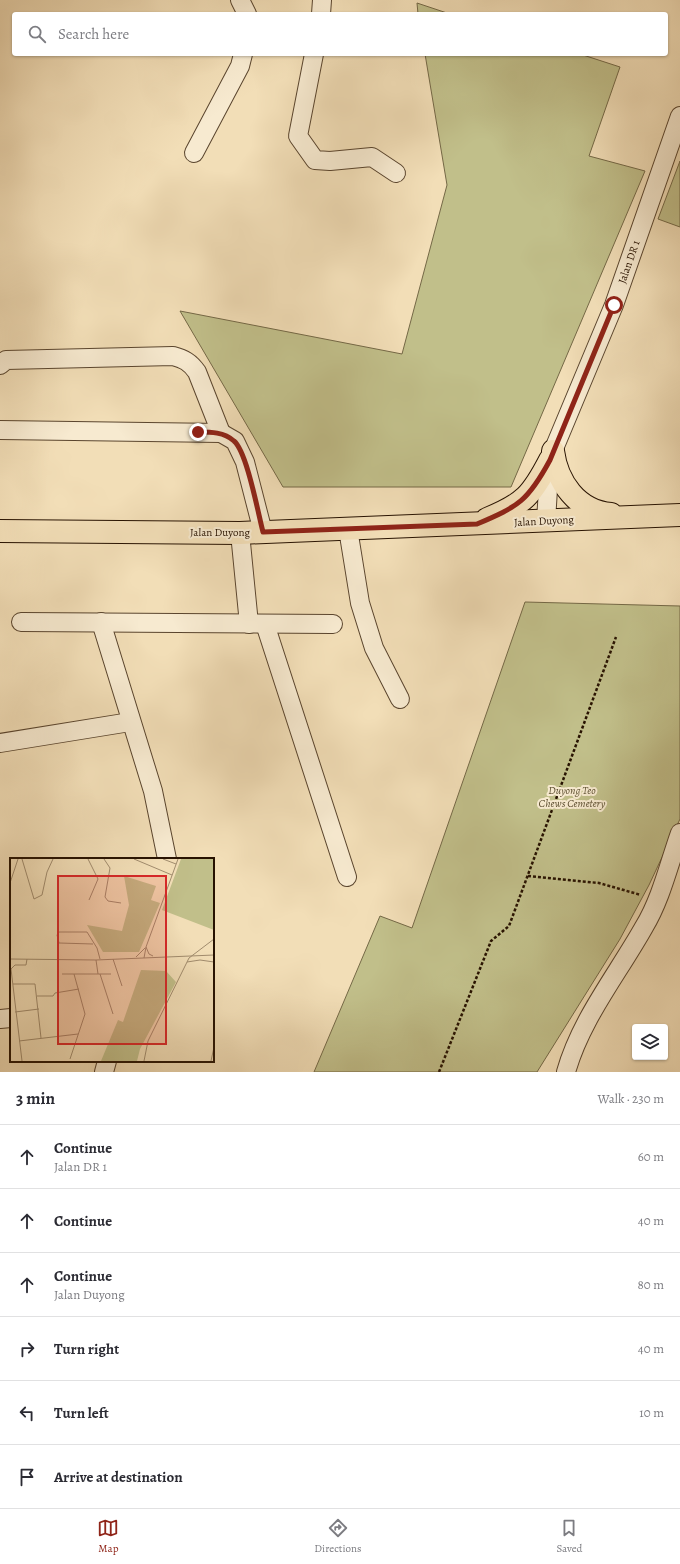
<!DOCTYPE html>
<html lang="en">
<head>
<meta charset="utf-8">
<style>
  :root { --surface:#fff; --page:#f2f2f3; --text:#2b2b33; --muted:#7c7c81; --line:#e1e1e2; --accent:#8f2418 }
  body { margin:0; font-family:Alegreya,serif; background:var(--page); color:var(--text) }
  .controls { position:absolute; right:12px; bottom:12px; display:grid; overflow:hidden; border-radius:4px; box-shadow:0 1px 3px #0004 }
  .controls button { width:36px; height:36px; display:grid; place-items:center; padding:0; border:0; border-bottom:1px solid var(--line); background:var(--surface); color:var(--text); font:20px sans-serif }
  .stop { position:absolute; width:12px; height:12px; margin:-9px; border:3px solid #8f2418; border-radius:50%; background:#fff }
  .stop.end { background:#8f2418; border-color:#fff; box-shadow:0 1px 4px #0008 }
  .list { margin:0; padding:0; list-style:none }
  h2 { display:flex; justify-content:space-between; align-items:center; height:52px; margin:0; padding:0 16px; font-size:17px }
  h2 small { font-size:13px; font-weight:400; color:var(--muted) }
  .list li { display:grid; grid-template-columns:26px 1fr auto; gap:12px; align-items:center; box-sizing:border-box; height:64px; padding:0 16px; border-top:1px solid var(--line) }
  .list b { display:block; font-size:15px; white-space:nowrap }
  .list p { margin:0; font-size:13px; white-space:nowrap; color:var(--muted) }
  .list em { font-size:13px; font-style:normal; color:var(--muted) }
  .icon { flex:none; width:22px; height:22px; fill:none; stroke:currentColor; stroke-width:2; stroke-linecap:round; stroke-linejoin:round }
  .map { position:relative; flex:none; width:680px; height:1072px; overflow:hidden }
  .search { position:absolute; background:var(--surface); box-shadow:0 1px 3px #0004; left:12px; right:12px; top:12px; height:44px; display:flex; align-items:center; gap:10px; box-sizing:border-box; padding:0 14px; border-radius:4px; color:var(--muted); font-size:15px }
  .sheet { height:436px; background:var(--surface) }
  nav { display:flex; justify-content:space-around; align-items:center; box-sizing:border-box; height:56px; border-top:1px solid var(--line); background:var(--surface); font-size:11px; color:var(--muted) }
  nav a { display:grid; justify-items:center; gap:2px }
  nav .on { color:var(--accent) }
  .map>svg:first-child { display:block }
  .green { fill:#c1bf8a; stroke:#746846 }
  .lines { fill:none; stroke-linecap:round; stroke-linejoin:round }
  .minor-casing { stroke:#5a452e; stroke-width:20 }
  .major-casing { stroke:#271201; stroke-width:24 }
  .path { stroke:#271201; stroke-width:2.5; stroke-dasharray:3 2; stroke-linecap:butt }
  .minor { stroke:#f7ead0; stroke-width:18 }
  .major { stroke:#f2deb7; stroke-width:22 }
  .route { stroke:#8f2418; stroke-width:5 }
  .labels { text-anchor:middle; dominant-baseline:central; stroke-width:4; stroke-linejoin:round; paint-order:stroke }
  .street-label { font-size:11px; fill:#271201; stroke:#f7ead0 }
  .park-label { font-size:11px; font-style:italic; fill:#5d4f31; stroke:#f7ead0 }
  .inset-road { fill:none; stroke:#a18c6e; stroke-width:1 }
  .view { fill:#d62828; fill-opacity:0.15; stroke:#d62828; stroke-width:2 }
  .inset-edge { fill:none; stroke:#271201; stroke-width:2 }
</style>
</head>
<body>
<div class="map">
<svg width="680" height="1072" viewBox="0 0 680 1072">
  <rect width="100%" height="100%" fill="#f2deb7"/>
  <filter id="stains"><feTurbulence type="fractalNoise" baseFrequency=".005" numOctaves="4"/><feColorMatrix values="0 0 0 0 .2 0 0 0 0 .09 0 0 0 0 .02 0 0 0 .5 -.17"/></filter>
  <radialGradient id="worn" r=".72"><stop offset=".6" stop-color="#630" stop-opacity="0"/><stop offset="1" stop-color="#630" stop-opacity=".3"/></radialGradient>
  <g class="green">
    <polygon points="417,3 450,14 418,14"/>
    <polygon points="425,54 580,54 620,67 589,156 645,171 511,487 283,487 180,311 402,354 447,185"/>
    <polygon points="680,161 680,227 658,219"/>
    <polygon points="525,602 680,606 680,819 649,885 620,939 537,1072 314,1072 380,916 412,928"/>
  </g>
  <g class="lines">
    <g class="minor-casing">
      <g id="minor">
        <polyline points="240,0 247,14"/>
        <polyline points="321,14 322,0"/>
        <polyline points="314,54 298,136 315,160 330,161 372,157 396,173"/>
        <polyline points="194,153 240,66 243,54"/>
        <path d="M0 365 6 360 173 356C184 359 190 362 197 372L221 433"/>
        <polyline points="0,430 221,433 235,441 245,462 263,532"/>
        <polyline points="546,521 549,473 553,451 614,305 680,116"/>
        <polyline points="348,529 360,603 374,648 400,699"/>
        <polyline points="240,533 249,624"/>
        <polyline points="21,622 333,624"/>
        <polyline points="101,622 153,791 167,859"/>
        <polyline points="265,624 347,877"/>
        <polyline points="0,743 130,722"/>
        <polyline points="0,1019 11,1018"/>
        <polyline points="104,1072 107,1061"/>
        <path d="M566 1072C581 1019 617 975 644 927 661 899 669 864 680 833"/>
      </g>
    </g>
    <g class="major-casing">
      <g id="major">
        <path d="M553 451C557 482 577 511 611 514"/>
        <path d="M487 519C524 504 532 495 550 460"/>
        <polyline points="0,531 240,533 680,515"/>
      </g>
    </g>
    <g class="path">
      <polyline points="528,876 599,883 641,895"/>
      <polyline points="439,1072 491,941 509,926 616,637"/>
    </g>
    <use href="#minor" class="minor"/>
    <use href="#major" class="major"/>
  </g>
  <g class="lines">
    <path class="route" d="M198 432C211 432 224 432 234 441 247 452 258 513 263 532L477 524C519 506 528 501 550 460L614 305"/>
  </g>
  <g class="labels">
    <g class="street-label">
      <text transform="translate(629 262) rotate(-71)">Jalan DR 1</text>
      <text transform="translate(544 521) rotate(-3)">Jalan Duyong</text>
      <text x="220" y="532">Jalan Duyong</text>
    </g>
    <g class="park-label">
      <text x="572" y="790">Duyong Teo<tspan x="572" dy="13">Chews Cemetery</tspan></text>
    </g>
  </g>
  <g transform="translate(10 858)">
    <rect width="204" height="204" fill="#f2deb7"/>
    <path d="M171 1H204V72L152 52ZM114 18 146 28 141 42 150 45 129 94H93L77 67 112 73 119 47ZM131 112 156 113 166 124 130 191 127 203H91L108 162 113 164Z" fill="#c1bf8a"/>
    <path class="inset-road" d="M12 1 24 41 32 37 37 14 43 1M78 1 88 21 79 42M94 1 100 10 95 39 98 43 111 45M124 1 162 17M153 1 166 6M0 25 8 1M83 86 49 85 47 77 49 74H77L87 90 90 101M136 89 139 96 143 98M126 99 135 90M134 100 136 89 168 1M0 101 86 102 204 97M103 101 112 128M86 102 88 116M177 104 190 102 204 104M52 116H101M90 116 103 156M3 126H25L31 180M27 138H43L45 135 69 131M5 154 29 151M9 183 68 176M60 201 75 156 64 116M12 203 1 111 5 107H16L17 101M134 203 138 183 179 100 204 81M201 203 204 189"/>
    <path class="view" d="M48 18H156V186H48Z"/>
    <rect width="204" height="204" class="inset-edge"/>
  </g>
  <rect width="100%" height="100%" filter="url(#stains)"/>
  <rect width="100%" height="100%" fill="url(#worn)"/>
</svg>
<div class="controls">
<button><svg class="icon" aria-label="layers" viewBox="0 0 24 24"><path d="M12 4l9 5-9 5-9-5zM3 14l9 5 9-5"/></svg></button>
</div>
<div class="stop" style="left:614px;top:305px"></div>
<div class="stop end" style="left:198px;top:432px"></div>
<div class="search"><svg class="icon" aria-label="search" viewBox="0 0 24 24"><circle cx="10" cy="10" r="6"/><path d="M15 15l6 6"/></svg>Search here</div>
</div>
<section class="sheet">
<h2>3 min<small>Walk · 230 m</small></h2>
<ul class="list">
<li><svg class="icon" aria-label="ahead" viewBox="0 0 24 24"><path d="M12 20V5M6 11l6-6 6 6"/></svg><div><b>Continue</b><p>Jalan DR 1</p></div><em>60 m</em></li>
<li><svg class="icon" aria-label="ahead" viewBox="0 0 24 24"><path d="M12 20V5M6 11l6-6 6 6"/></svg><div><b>Continue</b></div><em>40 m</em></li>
<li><svg class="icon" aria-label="ahead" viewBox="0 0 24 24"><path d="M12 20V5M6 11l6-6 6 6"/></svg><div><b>Continue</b><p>Jalan Duyong</p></div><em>80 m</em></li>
<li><svg class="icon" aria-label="right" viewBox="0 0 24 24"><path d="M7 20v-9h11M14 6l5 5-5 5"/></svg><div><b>Turn right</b></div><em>40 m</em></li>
<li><svg class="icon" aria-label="left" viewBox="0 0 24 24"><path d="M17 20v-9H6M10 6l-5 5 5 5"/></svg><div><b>Turn left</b></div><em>10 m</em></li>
<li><svg class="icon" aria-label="arrive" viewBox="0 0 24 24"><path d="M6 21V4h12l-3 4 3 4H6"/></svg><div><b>Arrive at destination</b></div></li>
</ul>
</section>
<nav>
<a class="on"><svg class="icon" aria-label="map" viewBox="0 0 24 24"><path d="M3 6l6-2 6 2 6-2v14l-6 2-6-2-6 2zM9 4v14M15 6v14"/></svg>Map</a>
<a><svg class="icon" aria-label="directions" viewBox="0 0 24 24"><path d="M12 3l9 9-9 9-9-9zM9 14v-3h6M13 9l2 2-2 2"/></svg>Directions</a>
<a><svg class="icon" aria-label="saved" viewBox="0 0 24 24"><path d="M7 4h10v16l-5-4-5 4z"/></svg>Saved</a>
</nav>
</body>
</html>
